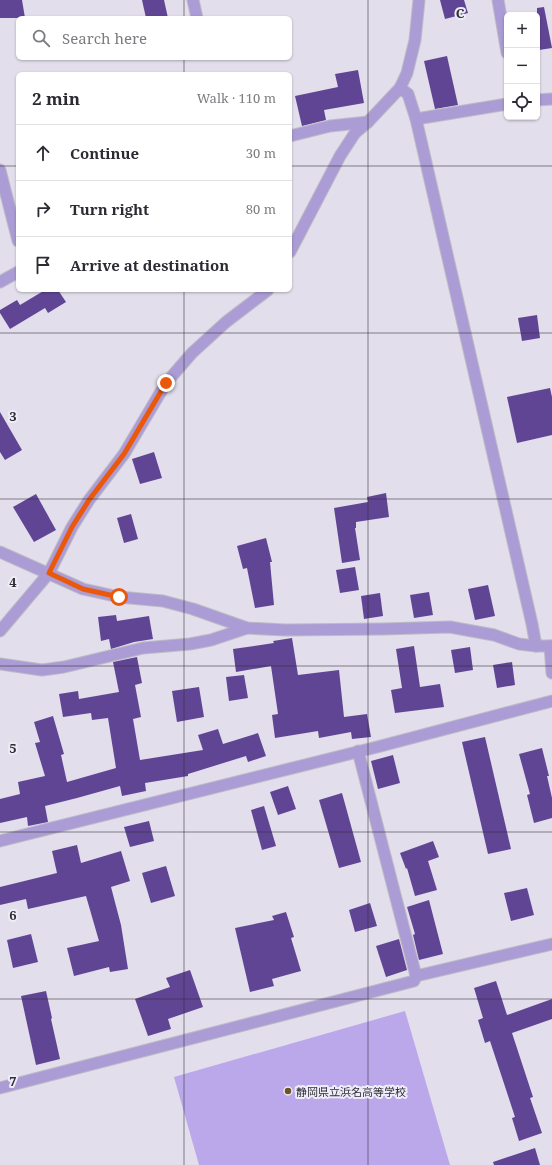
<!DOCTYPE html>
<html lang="en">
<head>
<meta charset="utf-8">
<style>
  :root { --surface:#fff; --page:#f7f7f7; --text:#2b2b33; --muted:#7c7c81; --line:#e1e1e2 }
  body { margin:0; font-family:"Noto Serif","Noto Sans JP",serif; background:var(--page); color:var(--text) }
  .controls { position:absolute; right:12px; top:12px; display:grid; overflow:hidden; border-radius:6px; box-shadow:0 1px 3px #0004 }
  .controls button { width:36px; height:36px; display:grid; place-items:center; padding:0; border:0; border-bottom:1px solid var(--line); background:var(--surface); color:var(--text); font:20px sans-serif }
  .stop { position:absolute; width:12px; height:12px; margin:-9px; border:3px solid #ea580c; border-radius:50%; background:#fff }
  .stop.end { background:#ea580c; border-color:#fff; box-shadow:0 1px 4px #0008 }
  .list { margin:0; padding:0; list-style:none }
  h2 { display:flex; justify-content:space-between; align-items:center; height:52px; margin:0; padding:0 16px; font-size:17px }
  h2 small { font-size:13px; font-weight:400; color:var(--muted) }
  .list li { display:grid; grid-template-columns:26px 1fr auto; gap:12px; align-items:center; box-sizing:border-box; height:56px; padding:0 16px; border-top:1px solid var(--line) }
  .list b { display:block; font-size:15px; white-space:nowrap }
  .list em { font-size:13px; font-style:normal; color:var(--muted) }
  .icon { flex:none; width:22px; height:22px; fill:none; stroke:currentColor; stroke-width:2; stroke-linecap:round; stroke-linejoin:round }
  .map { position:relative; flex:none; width:552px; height:1165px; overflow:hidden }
  .search { position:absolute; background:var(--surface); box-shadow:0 1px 3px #0004; left:16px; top:16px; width:276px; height:44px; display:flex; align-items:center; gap:10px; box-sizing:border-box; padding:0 14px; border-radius:6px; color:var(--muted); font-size:15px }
  .panel { position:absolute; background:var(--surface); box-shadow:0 1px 3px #0004; left:16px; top:72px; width:276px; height:220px; border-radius:6px }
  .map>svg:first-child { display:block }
  .green { fill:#bba8eb }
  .building { fill:#614595 }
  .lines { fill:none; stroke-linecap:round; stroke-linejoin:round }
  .minor-casing { stroke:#bebbc6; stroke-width:13 }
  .minor { stroke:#ac9cd5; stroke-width:11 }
  .route { stroke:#ea580c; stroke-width:5 }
  .grid { fill:none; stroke:#2f2e33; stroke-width:1; stroke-opacity:0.55 }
  .poi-dot { fill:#695624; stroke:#efecf9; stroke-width:1.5 }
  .labels { text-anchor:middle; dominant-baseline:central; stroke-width:4; stroke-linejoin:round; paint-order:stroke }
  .poi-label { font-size:11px; fill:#2f2e33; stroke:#efecf9; text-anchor:start }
  .grid-label { font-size:13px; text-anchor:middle; font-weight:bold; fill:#2f2e33; stroke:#efecf9; stroke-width:4; stroke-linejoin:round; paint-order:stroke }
</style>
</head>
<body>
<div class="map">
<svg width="552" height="1165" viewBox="0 0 552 1165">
  <rect width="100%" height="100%" fill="#e2deeb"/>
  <polygon class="green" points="405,1011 450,1165 199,1165 174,1077"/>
  <g class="building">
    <polygon points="0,0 22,0 25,18 0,18"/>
    <polygon points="142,0 164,0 168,18 146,18"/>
    <polygon points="440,0 464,0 468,13 445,19"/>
    <polygon points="544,7 552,48 539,50 537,43 537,8"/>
    <polygon points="447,56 458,105 435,109 424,61"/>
    <polygon points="358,70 364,103 324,110 326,120 302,126 295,96 338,87 335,74"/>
    <polygon points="45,290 58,290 66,302 48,313 45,308 10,329 0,313 0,310 17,300 20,305"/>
    <polygon points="537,315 540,338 522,341 518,318"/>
    <polygon points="550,388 552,397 552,435 517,443 507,397"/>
    <polygon points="0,412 22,450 5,460 0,452"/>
    <polygon points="154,452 162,478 140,484 132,459"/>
    <polygon points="386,493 389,517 356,522 356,528 355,528 360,560 342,563 334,508 368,502 367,497"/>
    <polygon points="36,494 56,530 34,542 13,507"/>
    <polygon points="131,514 138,539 124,543 117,518"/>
    <polygon points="266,538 272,562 270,562 274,605 255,608 247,568 243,569 237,546"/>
    <polygon points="355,567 359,590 340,593 336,570"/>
    <polygon points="488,585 495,616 475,620 468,589"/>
    <polygon points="429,592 433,615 414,618 410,595"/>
    <polygon points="380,593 383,616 364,619 361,596"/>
    <polygon points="116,615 117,621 149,616 153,639 134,642 111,649 109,639 101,641 98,617"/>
    <polygon points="292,638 298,675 339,670 344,717 367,714 371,737 352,739 351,732 319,738 318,731 275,738 272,715 278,714 271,666 236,672 233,649 274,643 273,641"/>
    <polygon points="414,646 420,687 440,684 444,707 395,713 391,690 402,688 396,649"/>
    <polygon points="470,647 473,670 455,673 451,650"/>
    <polygon points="137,657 142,683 135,685 141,717 133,719 140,760 203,750 198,735 218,729 223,744 258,733 266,756 248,762 246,756 188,774 188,776 145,783 146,791 122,796 120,786 77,798 45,806 48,822 28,826 27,817 0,823 0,799 20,794 18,782 45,776 35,743 40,742 34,722 53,716 64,754 61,755 67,782 116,768 108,718 92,720 91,713 63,717 59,694 78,691 79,699 119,692 113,662"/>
    <polygon points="512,662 515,685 497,688 493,665"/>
    <polygon points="244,675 248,698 229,701 226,677"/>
    <polygon points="199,687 204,717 177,722 172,691"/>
    <polygon points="485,737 511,849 488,854 462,742"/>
    <polygon points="542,748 549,776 547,776 552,798 552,818 534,823 527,795 530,794 519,754"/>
    <polygon points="393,755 400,783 378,789 371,761"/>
    <polygon points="288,786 296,809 278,815 270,792"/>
    <polygon points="342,793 361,862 339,868 319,800"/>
    <polygon points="264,806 276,846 262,850 251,810"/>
    <polygon points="149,821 154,841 130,847 124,827"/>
    <polygon points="433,841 439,857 428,861 437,890 415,896 407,868 406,869 400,853"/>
    <polygon points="77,845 81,863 121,851 130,881 111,887 121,925 128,969 110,972 109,967 74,976 67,948 99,941 86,896 28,909 26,899 0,905 0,887 57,873 52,851"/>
    <polygon points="166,866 175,896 151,903 142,873"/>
    <polygon points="527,888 534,915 511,921 504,893"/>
    <polygon points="429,900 443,954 419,960 413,935 415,934 407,907"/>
    <polygon points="370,903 377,926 355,932 349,910"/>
    <polygon points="286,912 294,937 291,938 301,971 272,979 274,986 250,992 235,928 274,920 272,916"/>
    <polygon points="31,934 38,962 13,968 7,940"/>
    <polygon points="399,939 407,970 386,977 376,946"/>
    <polygon points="190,970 203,1007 168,1019 171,1029 148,1036 135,999 170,987 166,978"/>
    <polygon points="496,981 507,1015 552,999 552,1019 512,1033 533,1097 530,1098 542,1133 519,1141 512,1118 515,1117 490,1041 485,1043 478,1020 483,1018 474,988"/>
    <polygon points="46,991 52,1018 51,1019 60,1059 36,1065 21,996"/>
    <polygon points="535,1148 540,1165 494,1165 493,1162"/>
  </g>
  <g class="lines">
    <g class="minor-casing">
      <g id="minor">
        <polyline points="193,0 197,18"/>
        <polyline points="498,0 507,53"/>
        <polyline points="400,88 408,94 416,119 532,624 536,646"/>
        <polyline points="537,100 552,99"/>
        <polyline points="416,119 507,104"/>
        <polyline points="290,136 330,126 368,122"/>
        <polyline points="0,170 18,241"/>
        <polyline points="290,252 340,156 355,133 368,122 400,88 407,73 415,40 419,0"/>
        <polyline points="0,282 18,272"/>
        <polyline points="0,552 83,589 119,597 163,601 193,609 247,628 285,630 383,629 450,627 494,635 519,644 536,646 552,646"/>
        <polyline points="0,631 49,573 72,527 89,500 124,454 166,383 192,353 226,322 268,290"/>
        <polyline points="550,646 552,673"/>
        <polyline points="0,664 42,670 64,667 143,648 190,644 211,640 247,628"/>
        <polyline points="358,751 416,976"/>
        <polyline points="0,841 377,747 552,701"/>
        <polyline points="0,1088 414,981 416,976 552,944"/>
      </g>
    </g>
    <use href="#minor" class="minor"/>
  </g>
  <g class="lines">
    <polyline class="route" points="119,597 83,589 49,573 72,527 89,500 124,454 166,383"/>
  </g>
  <path class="grid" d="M184 0V18M368 0V1165M184 58V74M0 166H18M290 166H552M184 290V1165M0 333H552M0 499H552M0 666H552M0 832H552M0 999H552"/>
  <circle class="poi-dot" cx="288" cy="1091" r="4"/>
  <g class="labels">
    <g class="poi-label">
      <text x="296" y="1091">静岡県立浜名高等学校</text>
    </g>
  </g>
  <g class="grid-label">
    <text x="460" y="18">C</text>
    <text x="13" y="421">3</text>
    <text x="13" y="587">4</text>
    <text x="13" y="753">5</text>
    <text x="13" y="920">6</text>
    <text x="13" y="1086">7</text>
  </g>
</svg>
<div class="controls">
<button>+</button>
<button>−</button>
<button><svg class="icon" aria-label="locate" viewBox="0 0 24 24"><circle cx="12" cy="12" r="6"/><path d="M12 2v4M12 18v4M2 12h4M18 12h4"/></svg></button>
</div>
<div class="stop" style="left:119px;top:597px"></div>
<div class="stop end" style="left:166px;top:383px"></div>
<div class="search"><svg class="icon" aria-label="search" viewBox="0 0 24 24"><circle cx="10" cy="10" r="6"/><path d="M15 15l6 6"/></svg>Search here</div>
<section class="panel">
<h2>2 min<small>Walk · 110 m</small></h2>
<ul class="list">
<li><svg class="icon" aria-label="ahead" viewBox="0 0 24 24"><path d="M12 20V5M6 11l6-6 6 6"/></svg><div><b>Continue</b></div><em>30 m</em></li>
<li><svg class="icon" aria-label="right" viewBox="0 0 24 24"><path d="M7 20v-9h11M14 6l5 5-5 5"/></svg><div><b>Turn right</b></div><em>80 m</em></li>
<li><svg class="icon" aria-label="arrive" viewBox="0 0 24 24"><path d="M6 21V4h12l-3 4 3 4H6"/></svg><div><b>Arrive at destination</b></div></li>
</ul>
</section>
</div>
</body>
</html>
